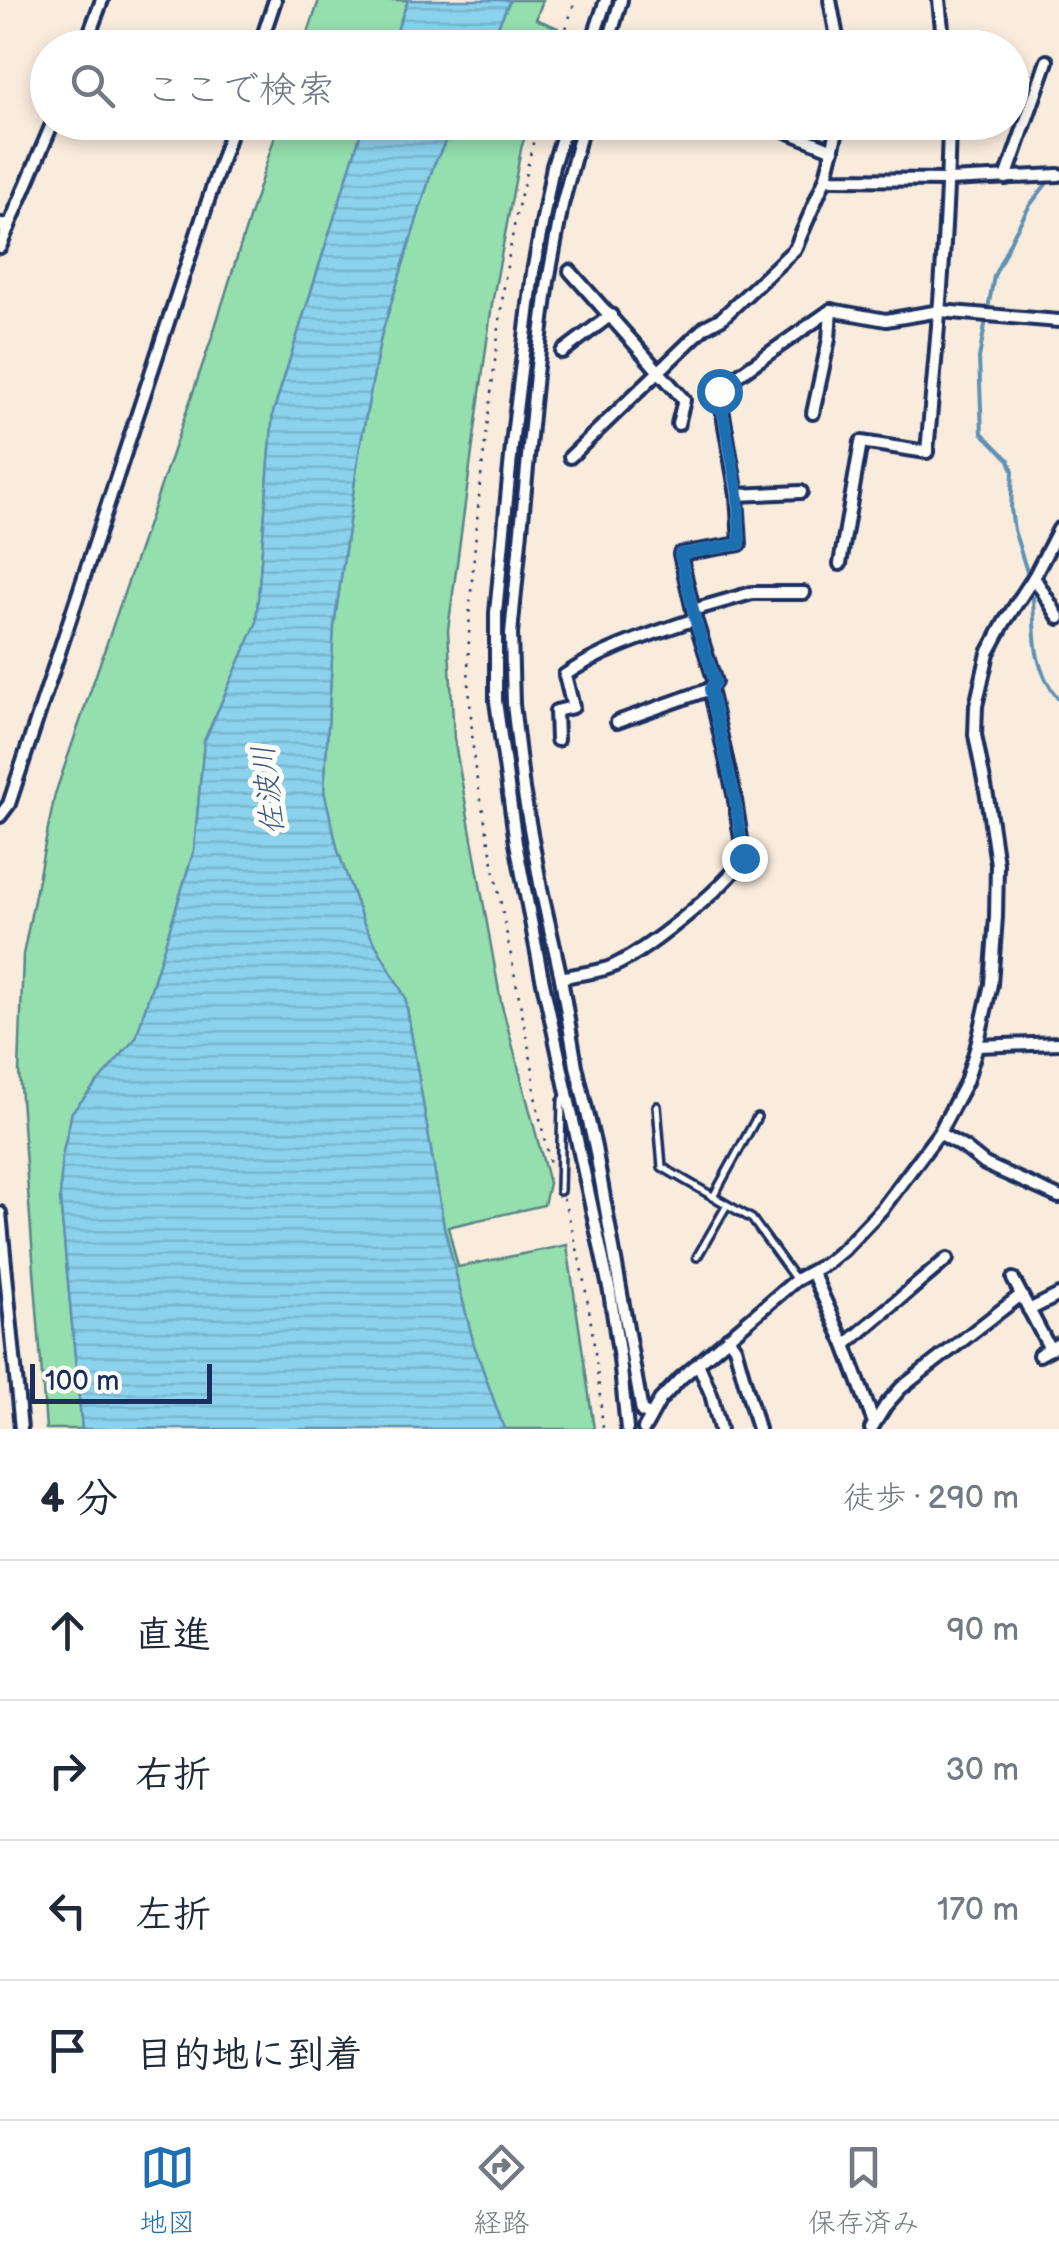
<!DOCTYPE html>
<html lang="ja">
<head>
<meta charset="utf-8">
<style>
  :root { --surface:#fff; --page:#f2f2f3; --text:#1f2937; --muted:#747a83; --line:#e0e1e3; --accent:#1f6fb2 }
  body { margin:0; font-family:"Balsamiq Sans","Klee One",sans-serif; background:var(--page); color:var(--text) }
  .scale { position:absolute; left:30px; bottom:25px; width:182px; box-sizing:border-box; padding-left:10px; border:5px solid #1b2f5e; border-top:0; font-size:28px; line-height:35px; white-space:nowrap; color:#1b2f5e; -webkit-text-stroke:8px #fdfcf7; paint-order:stroke }
  .stop { position:absolute; width:30px; height:30px; margin:-22px; border:8px solid #1f6fb2; border-radius:50%; background:#fff }
  .stop.end { background:#1f6fb2; border-color:#fff; box-shadow:0 2px 10px #0008 }
  .list { margin:0; padding:0; list-style:none }
  h2 { display:flex; justify-content:space-between; align-items:center; height:130px; margin:0; padding:0 40px; font-size:42px }
  h2 small { font-size:32px; font-weight:400; color:var(--muted) }
  .list li { display:grid; grid-template-columns:65px 1fr auto; gap:30px; align-items:center; box-sizing:border-box; height:140px; padding:0 40px; border-top:2px solid var(--line) }
  .list b { display:block; font-size:38px; white-space:nowrap }
  .list em { font-size:32px; font-style:normal; color:var(--muted) }
  .icon { flex:none; width:55px; height:55px; fill:none; stroke:currentColor; stroke-width:2; stroke-linecap:round; stroke-linejoin:round }
  .map { position:relative; flex:none; width:1059px; height:1429px; overflow:hidden }
  .search { position:absolute; background:var(--surface); box-shadow:0 5px 15px #0003; left:30px; right:30px; top:30px; height:110px; display:flex; align-items:center; gap:25px; box-sizing:border-box; padding:0 35px; border-radius:55px; color:var(--muted); font-size:38px }
  .sheet { height:690px; background:var(--surface) }
  nav { display:flex; justify-content:space-around; align-items:center; box-sizing:border-box; height:140px; border-top:2px solid var(--line); background:var(--surface); font-size:28px; color:var(--muted) }
  nav a { display:grid; justify-items:center; gap:5px }
  nav .on { color:var(--accent) }
  .map>svg:first-child { display:block }
  .green { fill:#95deae; stroke:#588686; stroke-width:2.5 }
  .water { fill:url(#water-rules); stroke:#5f91b4; stroke-width:2.5 }
  .lines { fill:none; stroke-linecap:round; stroke-linejoin:round }
  .stream { stroke:#5f91b4; stroke-width:4 }
  .service-casing { stroke:#1b2f5e; stroke-width:12 }
  .minor-casing { stroke:#1b2f5e; stroke-width:18 }
  .tertiary-casing { stroke:#1b2f5e; stroke-width:20 }
  .path { stroke:#1b2f5e; stroke-width:2.5; stroke-dasharray:2.5 8; stroke-linecap:butt }
  .service { stroke:#fdfcf7; stroke-width:5 }
  .minor { stroke:#fdfcf7; stroke-width:10 }
  .tertiary { stroke:#fdfcf7; stroke-width:12 }
  .route { stroke:#1f6fb2; stroke-width:12 }
  .labels { text-anchor:middle; dominant-baseline:central; stroke-width:10; stroke-linejoin:round; paint-order:stroke }
  .water-label { font-size:30px; font-style:italic; fill:#375882; stroke:#fdfcf7 }
</style>
</head>
<body>
<div class="map">
<svg width="1059" height="1429" viewBox="0 0 1059 1429">
  <defs>
    <pattern id="water-rules" width="6" height="5" patternUnits="userSpaceOnUse" patternTransform="scale(2.5)"><rect width="6" height="5" fill="#8cd2ed"/><path d="M0 2.5h6" fill="none" stroke="#78b5ce"/></pattern>
  </defs>
  <rect width="100%" height="100%" fill="#f9ecdd"/>
  <filter id="ink" filterUnits="userSpaceOnUse"><feTurbulence type="fractalNoise" baseFrequency=".01" numOctaves="2"/><feDisplacementMap in="SourceGraphic" scale="20" xChannelSelector="R" yChannelSelector="G"/><feConvolveMatrix kernelMatrix="1 2 1 2 8 2 1 2 1" color-interpolation-filters="sRGB"/></filter>
  <g filter="url(#ink)">
    <g class="green">
      <polygon points="319,0 408,0 391,47 303,48"/>
      <polygon points="510,0 543,0 536,19 558,28 552,47 488,48"/>
      <polygon points="279,123 364,123 273,413 256,625 204,741 194,850 136,1038 72,1112 62,1157 60,1198 82,1429 46,1429 19,1072 23,955 55,794 210,343"/>
      <polygon points="454,123 529,123 521,149 492,304 448,630 454,738 501,1002 549,1183 544,1205 448,1227 458,1267 567,1245 594,1429 504,1429 474,1345 444,1227 405,997 363,922 338,851 324,791 334,626 359,452 381,336 433,167"/>
    </g>
    <g class="water">
      <polygon points="408,0 510,0 488,47 391,47"/>
      <polygon points="364,123 454,123 433,167 381,336 359,452 334,626 324,791 338,851 363,922 405,997 444,1227 474,1345 504,1429 82,1429 60,1198 62,1157 72,1112 136,1038 194,850 204,742 256,624 273,413"/>
    </g>
    <g class="lines">
      <g class="stream">
        <polyline points="1027,572 1014,530 1011,509 1013,471 1009,460 982,433 979,358 994,276 1014,234 1030,205 1050,179"/>
        <path d="M1033 597C1035 638 1032 666 1059 700"/>
      </g>
      <g class="service-casing">
        <g id="service">
          <polyline points="657,1106 662,1167 752,1219 796,1280"/>
          <polyline points="560,1191 562,1101 566,1095"/>
          <polyline points="713,1197 757,1117"/>
          <polyline points="697,1257 727,1205"/>
        </g>
      </g>
      <g class="minor-casing">
        <g id="minor">
          <polyline points="830,0 839,48"/>
          <polyline points="939,0 944,48"/>
          <polyline points="84,48 102,0"/>
          <polyline points="259,48 275,0"/>
          <polyline points="590,48 606,0"/>
          <polyline points="607,48 621,0"/>
          <polyline points="567,122 553,166 533,272 513,436 496,613 496,701 516,843 541,973 610,1292 620,1359 627,1429"/>
          <polyline points="584,122 562,205 548,281 536,374 511,634 513,704 523,789 541,889 561,978 576,1066 595,1147 642,1412 650,1415"/>
          <polyline points="764,122 833,150"/>
          <polyline points="826,177 832,179 948,180 1059,175"/>
          <polyline points="1006,178 1047,61"/>
          <polyline points="0,247 53,122"/>
          <polyline points="570,271 684,400 678,424"/>
          <polyline points="562,352 611,315"/>
          <polyline points="813,413 829,339 831,310"/>
          <polyline points="570,457 705,327 722,318 795,249 826,177 839,122"/>
          <polyline points="737,495 801,492"/>
          <path d="M840 564 861 442 927 452C937 342 947 233 949 122"/>
          <polyline points="1034,577 1059,618"/>
          <polyline points="693,610 752,593 804,593"/>
          <polyline points="617,722 710,689"/>
          <path d="M557 740 556 711 573 707 565 675C605 648 650 635 695 619"/>
          <polyline points="0,816 9,804 234,122"/>
          <path d="M561 978C576 974 593 973 608 968 640 957 726 887 744 858L734 794 710 689 715 682 695 619 680 554 740 544 737 495 719 391 724 385 831 310 886 320 940 311 1059 321"/>
          <polyline points="977,1046 1059,1043"/>
          <polyline points="939,1133 965,1148 985,1164 1059,1197"/>
          <polyline points="0,1213 21,1429"/>
          <polyline points="812,1272 845,1345 874,1423"/>
          <polyline points="1013,1279 1050,1349"/>
          <polyline points="1029,1310 1059,1295"/>
          <polyline points="728,1337 735,1347 758,1429"/>
          <polyline points="845,1345 947,1259"/>
          <polyline points="1039,1355 1059,1344"/>
          <polyline points="698,1363 711,1394 720,1429"/>
          <polyline points="644,1429 660,1400 681,1378 796,1280 827,1263 843,1250 882,1209 939,1133 966,1082 977,1046 991,984 996,917 997,864 987,796 975,735 976,706 988,653 1004,623 1034,577 1059,529"/>
          <polyline points="871,1429 886,1405 901,1388 1021,1295"/>
        </g>
      </g>
      <g class="tertiary-casing">
        <polyline id="tertiary" points="0,225 8,226"/>
      </g>
      <g class="path">
        <polyline points="560,48 575,0"/>
        <polyline points="538,122 516,215 505,278 480,485 470,604 468,668 474,764 533,1070 535,1096 551,1168"/>
        <path d="M563 1198C587 1272 596 1352 603 1429"/>
      </g>
      <use href="#service" class="service"/>
      <use href="#minor" class="minor"/>
      <use href="#tertiary" class="tertiary"/>
    </g>
  </g>
  <g class="lines" filter="url(#ink)">
    <polyline class="route" points="719,391 738,494 740,544 680,554 695,619 715,682 710,689 734,794 744,858"/>
  </g>
  <g class="labels">
    <g class="water-label">
      <text transform="translate(269 790) rotate(-97)">佐波川</text>
    </g>
  </g>
</svg>
<div class="scale">100 m</div>
<div class="stop" style="left:719px;top:391px"></div>
<div class="stop end" style="left:744px;top:858px"></div>
<div class="search"><svg class="icon" aria-label="search" viewBox="0 0 24 24"><circle cx="10" cy="10" r="6"/><path d="M15 15l6 6"/></svg>ここで検索</div>
</div>
<section class="sheet">
<h2>4 分<small>徒歩 · 290 m</small></h2>
<ul class="list">
<li><svg class="icon" aria-label="ahead" viewBox="0 0 24 24"><path d="M12 20V5M6 11l6-6 6 6"/></svg><div><b>直進</b></div><em>90 m</em></li>
<li><svg class="icon" aria-label="right" viewBox="0 0 24 24"><path d="M7 20v-9h11M14 6l5 5-5 5"/></svg><div><b>右折</b></div><em>30 m</em></li>
<li><svg class="icon" aria-label="left" viewBox="0 0 24 24"><path d="M17 20v-9H6M10 6l-5 5 5 5"/></svg><div><b>左折</b></div><em>170 m</em></li>
<li><svg class="icon" aria-label="arrive" viewBox="0 0 24 24"><path d="M6 21V4h12l-3 4 3 4H6"/></svg><div><b>目的地に到着</b></div></li>
</ul>
</section>
<nav>
<a class="on"><svg class="icon" aria-label="map" viewBox="0 0 24 24"><path d="M3 6l6-2 6 2 6-2v14l-6 2-6-2-6 2zM9 4v14M15 6v14"/></svg>地図</a>
<a><svg class="icon" aria-label="directions" viewBox="0 0 24 24"><path d="M12 3l9 9-9 9-9-9zM9 14v-3h6M13 9l2 2-2 2"/></svg>経路</a>
<a><svg class="icon" aria-label="saved" viewBox="0 0 24 24"><path d="M7 4h10v16l-5-4-5 4z"/></svg>保存済み</a>
</nav>
</body>
</html>
